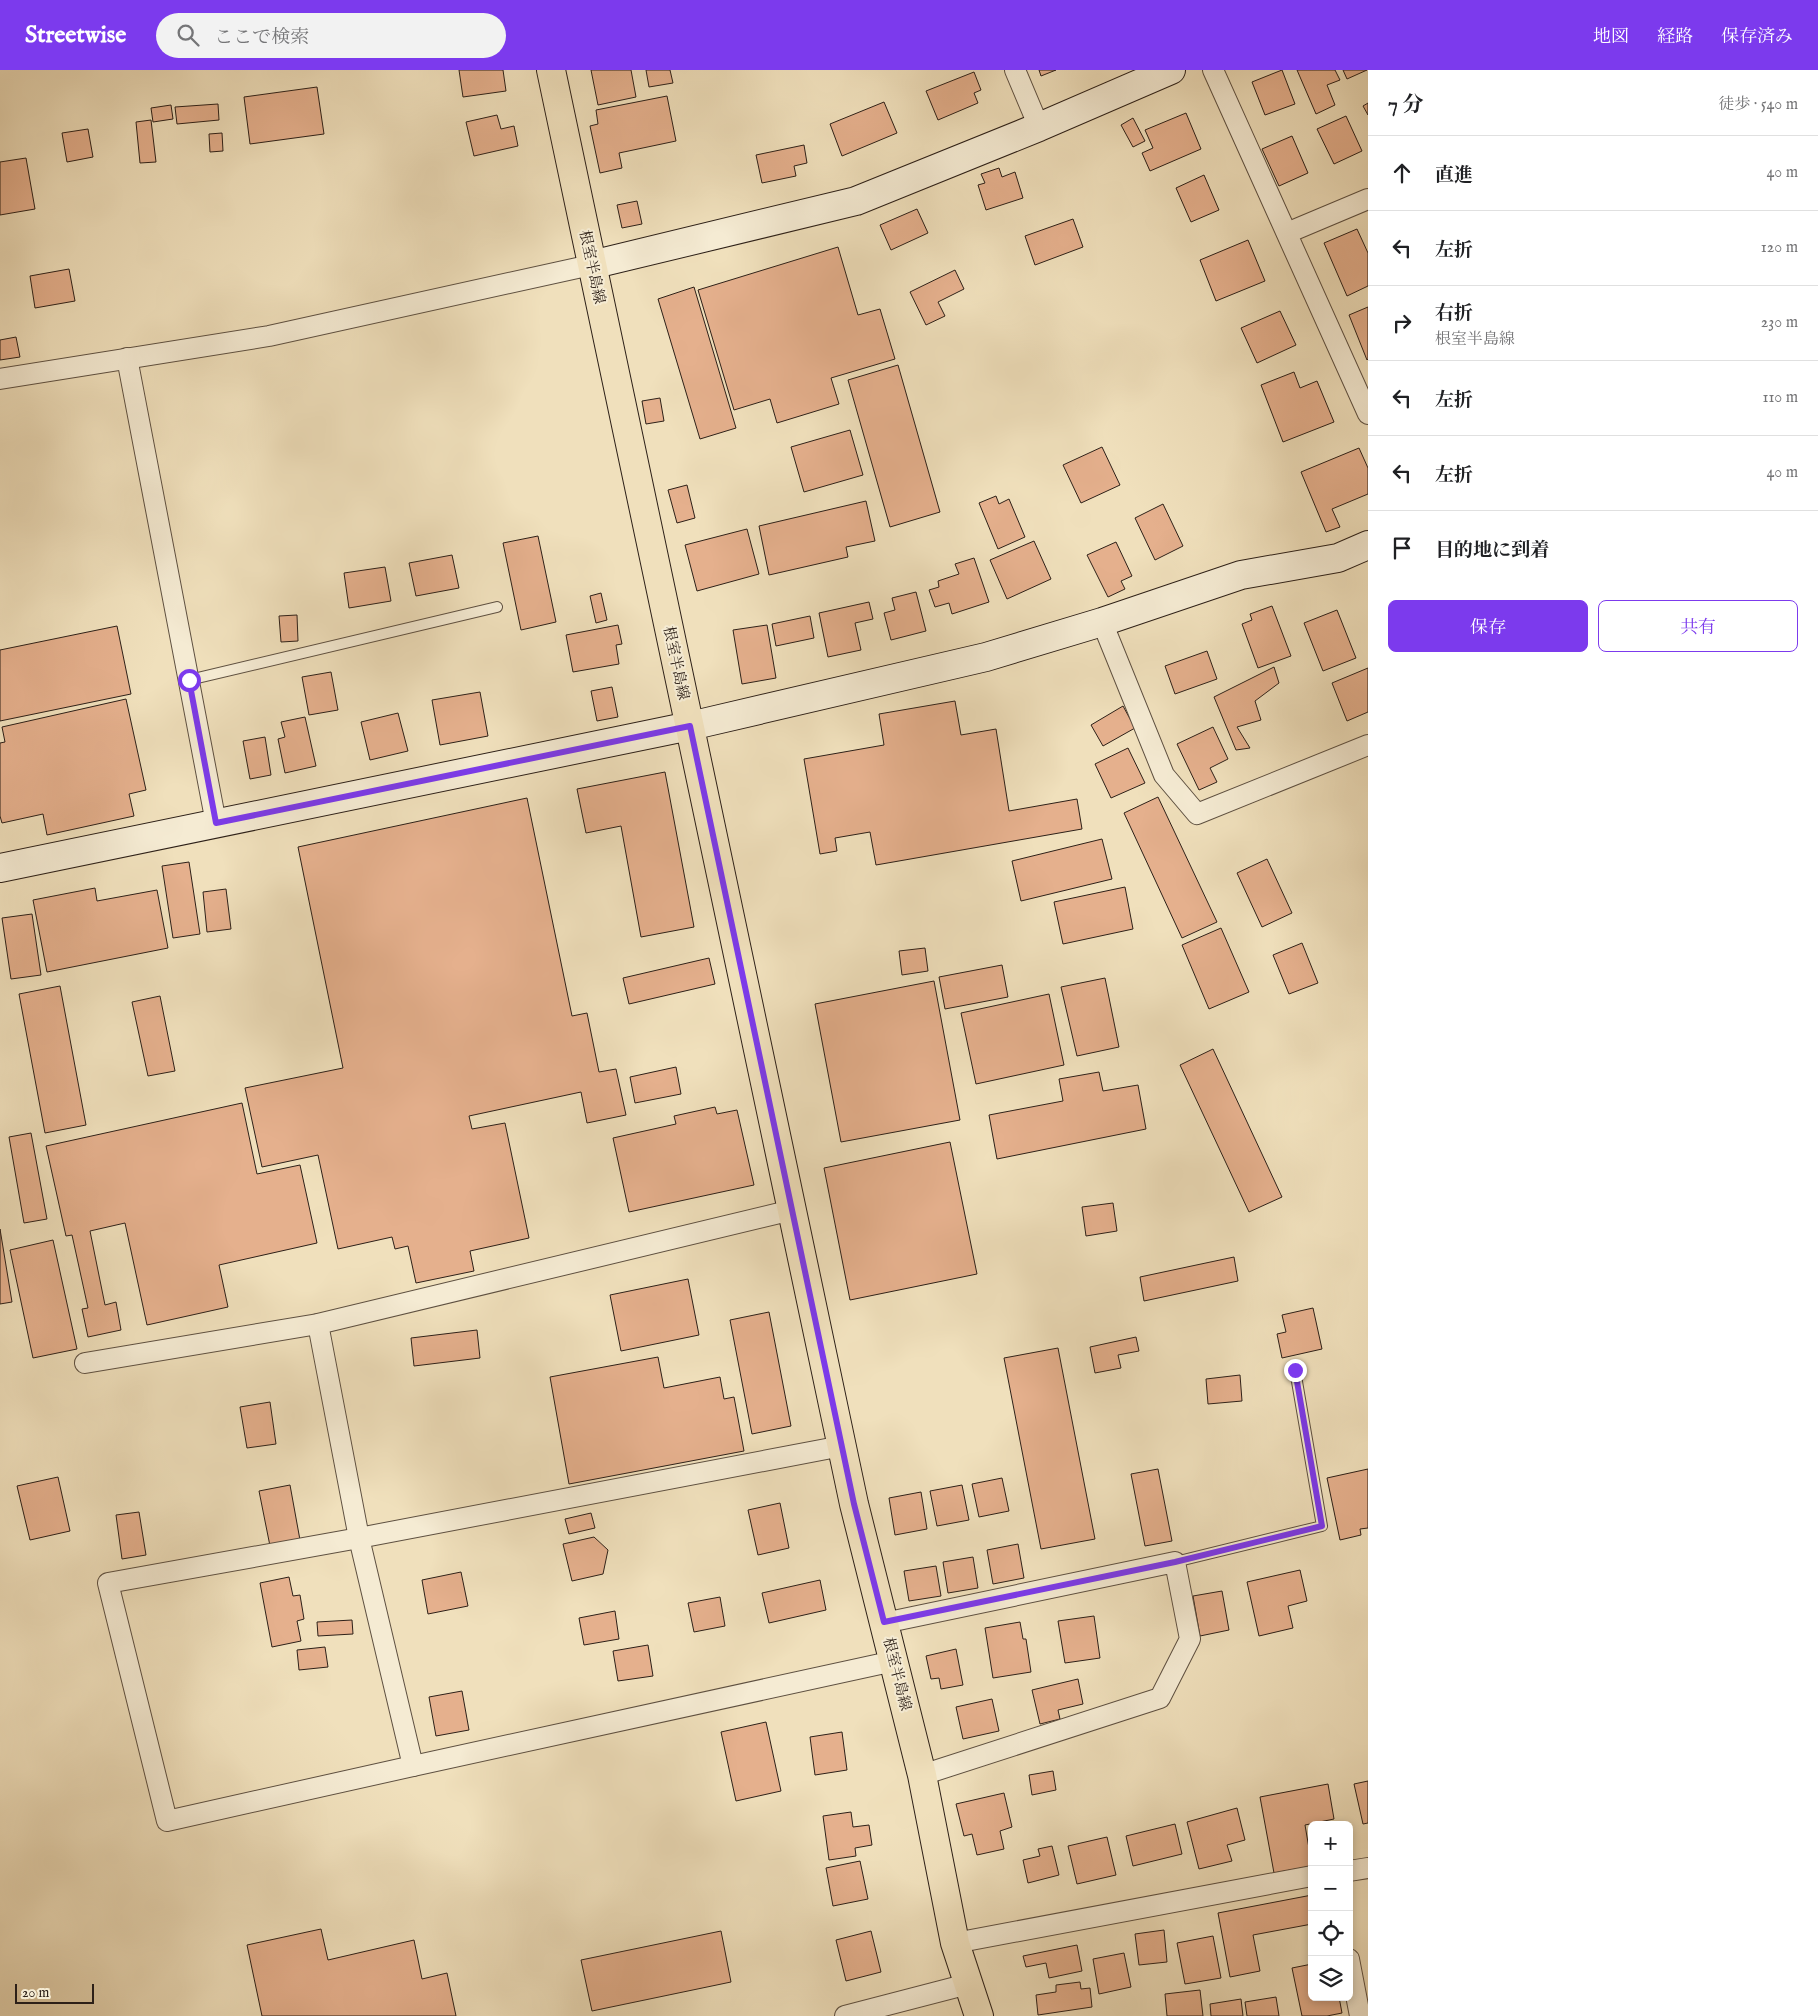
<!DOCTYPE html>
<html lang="ja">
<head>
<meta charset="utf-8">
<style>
  :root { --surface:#fff; --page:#f2f2f2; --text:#202124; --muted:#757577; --line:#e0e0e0; --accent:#7c3aed }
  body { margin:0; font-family:"IM FELL English","Noto Serif JP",serif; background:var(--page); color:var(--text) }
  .controls { position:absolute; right:15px; bottom:15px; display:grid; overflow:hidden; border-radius:8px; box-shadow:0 2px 8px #0003 }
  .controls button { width:45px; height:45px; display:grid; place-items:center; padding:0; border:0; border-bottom:1px solid var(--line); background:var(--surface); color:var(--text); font:25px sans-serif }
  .scale { position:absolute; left:15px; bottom:12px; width:79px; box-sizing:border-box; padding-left:5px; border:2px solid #2d2018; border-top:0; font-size:14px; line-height:18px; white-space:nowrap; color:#2d2018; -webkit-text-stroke:4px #f5ebd3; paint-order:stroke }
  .stop { position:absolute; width:15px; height:15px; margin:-11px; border:4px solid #7c3aed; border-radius:50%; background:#fff }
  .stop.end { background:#7c3aed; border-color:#fff; box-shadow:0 1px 5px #0008 }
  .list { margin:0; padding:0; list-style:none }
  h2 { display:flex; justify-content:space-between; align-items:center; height:65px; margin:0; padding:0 20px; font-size:21px }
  h2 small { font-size:16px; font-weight:400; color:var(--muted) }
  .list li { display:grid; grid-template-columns:32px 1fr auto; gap:15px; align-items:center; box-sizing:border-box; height:75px; padding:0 20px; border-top:1px solid var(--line) }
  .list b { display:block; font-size:19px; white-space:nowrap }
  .list p { margin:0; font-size:16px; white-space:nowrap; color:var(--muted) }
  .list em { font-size:16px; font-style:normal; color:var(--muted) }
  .actions { display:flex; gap:10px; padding:15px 20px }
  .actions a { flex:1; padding:11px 0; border:1px solid var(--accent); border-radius:8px; text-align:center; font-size:18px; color:var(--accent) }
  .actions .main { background:var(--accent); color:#fff }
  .icon { flex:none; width:28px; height:28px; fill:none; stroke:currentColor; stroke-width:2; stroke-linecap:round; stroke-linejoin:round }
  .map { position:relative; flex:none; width:1368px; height:1946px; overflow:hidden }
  header { display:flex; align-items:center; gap:30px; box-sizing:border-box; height:70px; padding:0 25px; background:var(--accent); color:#fff }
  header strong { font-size:24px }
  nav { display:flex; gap:28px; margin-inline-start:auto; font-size:18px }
  .search { width:350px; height:45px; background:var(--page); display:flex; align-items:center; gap:12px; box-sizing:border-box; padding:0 18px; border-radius:28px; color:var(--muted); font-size:19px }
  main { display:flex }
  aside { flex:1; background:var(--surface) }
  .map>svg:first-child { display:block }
  .building { fill:#e5b08d; stroke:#2d2018 }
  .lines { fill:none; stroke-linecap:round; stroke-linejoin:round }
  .lane-casing { stroke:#5e5041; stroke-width:12 }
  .street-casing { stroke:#5e5041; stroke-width:22 }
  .secondary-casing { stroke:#2d2018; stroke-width:30 }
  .primary-casing { stroke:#2d2018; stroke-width:30 }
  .lane { stroke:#f5ebd3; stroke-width:10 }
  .street { stroke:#f5ebd3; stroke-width:20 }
  .secondary { stroke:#f5ebd3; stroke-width:28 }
  .primary { stroke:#f0e0bc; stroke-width:28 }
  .route { stroke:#7c3aed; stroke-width:6 }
  .labels { text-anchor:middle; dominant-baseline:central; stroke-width:4; stroke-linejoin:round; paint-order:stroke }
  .street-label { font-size:15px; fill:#2d2018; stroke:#f5ebd3 }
</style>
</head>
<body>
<header>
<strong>Streetwise</strong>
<div class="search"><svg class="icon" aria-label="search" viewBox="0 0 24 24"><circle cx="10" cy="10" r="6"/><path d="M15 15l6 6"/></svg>ここで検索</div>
<nav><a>地図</a><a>経路</a><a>保存済み</a></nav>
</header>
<main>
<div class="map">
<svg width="1368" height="1946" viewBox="0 0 1368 1946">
  <rect width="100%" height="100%" fill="#f0e0bc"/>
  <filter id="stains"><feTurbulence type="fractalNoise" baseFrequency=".004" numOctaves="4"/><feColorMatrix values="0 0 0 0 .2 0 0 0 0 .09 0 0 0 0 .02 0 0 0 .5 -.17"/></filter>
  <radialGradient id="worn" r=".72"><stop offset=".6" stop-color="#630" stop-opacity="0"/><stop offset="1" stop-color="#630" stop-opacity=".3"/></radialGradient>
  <g class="building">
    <polygon points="459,0 503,0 506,21 463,27"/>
    <polygon points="591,0 631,0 636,27 598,35"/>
    <polygon points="646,0 670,0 673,13 649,17"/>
    <polygon points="1039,0 1056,0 1041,6"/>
    <polygon points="1282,0 1295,34 1265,45 1252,12"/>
    <polygon points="1297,0 1335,0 1340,10 1327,15 1335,35 1316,44"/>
    <polygon points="1343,0 1367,0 1347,9"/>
    <polygon points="974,2 981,20 974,23 978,33 938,50 926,21"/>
    <polygon points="317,17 324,64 250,74 244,27"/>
    <polygon points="667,26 676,71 619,83 622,98 600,103 590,56 598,54 596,40"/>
    <polygon points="884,32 897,63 842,86 830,54"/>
    <polygon points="1368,33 1368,45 1363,36"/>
    <polygon points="218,34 219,50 177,54 175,37"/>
    <polygon points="171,35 173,49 153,52 151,38"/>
    <polygon points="1186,43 1201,79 1150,101 1142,83 1153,78 1145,60"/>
    <polygon points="497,45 501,59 514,56 518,76 474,86 466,52"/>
    <polygon points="1346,46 1362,81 1334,94 1317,59"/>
    <polygon points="1133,48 1145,71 1133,77 1121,55"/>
    <polygon points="151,50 156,92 140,93 136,52"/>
    <polygon points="88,59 93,87 67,92 62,63"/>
    <polygon points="222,63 223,81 210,82 209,64"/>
    <polygon points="1292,66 1308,103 1279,116 1262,79"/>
    <polygon points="804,75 807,93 794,96 796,106 762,113 756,85"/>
    <polygon points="26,88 35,139 0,145 0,92"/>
    <polygon points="999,98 1002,107 1015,102 1023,128 986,140 978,115 985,113 981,104"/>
    <polygon points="1204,105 1219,140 1191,152 1176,118"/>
    <polygon points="637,131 642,154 622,158 617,135"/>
    <polygon points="917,139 928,163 891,180 880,155"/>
    <polygon points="1073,149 1083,177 1035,195 1025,166"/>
    <polygon points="1357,159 1368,183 1368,216 1347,226 1324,173"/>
    <polygon points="1248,170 1265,211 1216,231 1200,190"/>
    <polygon points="838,177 858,245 880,239 895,289 831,308 839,334 777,353 770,329 734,340 698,220"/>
    <polygon points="69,199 75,231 35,238 30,206"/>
    <polygon points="955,200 964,219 938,232 945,246 926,255 910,222"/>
    <polygon points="694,217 736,358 700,369 658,229"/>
    <polygon points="1368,237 1368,289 1367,290 1349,245"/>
    <polygon points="1280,241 1296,275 1257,293 1241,258"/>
    <polygon points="16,267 20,287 0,290 0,270"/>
    <polygon points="898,295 940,442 890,457 848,310"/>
    <polygon points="1294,302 1300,318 1317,311 1334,352 1283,372 1261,315"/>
    <polygon points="660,328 664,351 646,354 642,331"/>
    <polygon points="850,360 863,405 804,422 791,377"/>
    <polygon points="1102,377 1120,415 1081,433 1063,395"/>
    <polygon points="1359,378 1368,398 1368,424 1332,439 1340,457 1326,462 1301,402"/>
    <polygon points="687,415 695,448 677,453 668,420"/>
    <polygon points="996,426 999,434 1009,429 1025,467 998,479 979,433"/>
    <polygon points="866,431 875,471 846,477 848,487 769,505 759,456"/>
    <polygon points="1163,434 1183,476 1155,490 1135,448"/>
    <polygon points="747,459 759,504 697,521 685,475"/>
    <polygon points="538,466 556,552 521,560 503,473"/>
    <polygon points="1034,471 1051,509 1007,529 990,490"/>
    <polygon points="1116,472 1132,506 1121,511 1125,519 1108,527 1087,485"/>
    <polygon points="452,485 459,518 416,526 409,493"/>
    <polygon points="974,488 989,532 952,544 949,533 935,537 929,520 939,517 938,511 959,504 955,494"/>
    <polygon points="385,497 391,531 349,538 344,503"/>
    <polygon points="916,522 926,561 891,570 884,543 895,540 892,528"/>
    <polygon points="601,523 607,550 596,553 590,526"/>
    <polygon points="869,532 873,549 855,553 861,580 828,587 819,543"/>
    <polygon points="1272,536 1291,586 1258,598 1242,554 1252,550 1250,544"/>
    <polygon points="1337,540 1356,588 1323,601 1304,553"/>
    <polygon points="297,545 298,571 281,572 279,546"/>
    <polygon points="810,546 814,568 776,576 772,554"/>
    <polygon points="618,555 622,574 616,575 619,594 573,602 566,565"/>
    <polygon points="767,555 776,608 742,614 733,560"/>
    <polygon points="117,556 131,624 0,651 0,580"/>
    <polygon points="1207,581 1217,609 1175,624 1165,596"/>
    <polygon points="1274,597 1279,613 1255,631 1261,650 1237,657 1250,678 1236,680 1214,627"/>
    <polygon points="1368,598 1368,642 1347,651 1332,613"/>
    <polygon points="331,602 338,640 309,645 302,607"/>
    <polygon points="612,617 618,647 597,651 591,621"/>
    <polygon points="480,622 488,666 440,675 432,630"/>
    <polygon points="126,629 146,720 129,724 134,746 47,765 43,744 2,753 0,746 0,673 5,672 2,657"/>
    <polygon points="955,631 961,665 996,659 1009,741 1077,729 1082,759 876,795 870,762 835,768 837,781 820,784 804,689 884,675 879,644"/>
    <polygon points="1123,636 1135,658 1103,676 1091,655"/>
    <polygon points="398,643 408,681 370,690 361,652"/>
    <polygon points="305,647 316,696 285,703 278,669 285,667 281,652"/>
    <polygon points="1213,657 1228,689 1210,698 1217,712 1199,720 1177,674"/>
    <polygon points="265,667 271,705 250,709 243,671"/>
    <polygon points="1128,678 1145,713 1111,728 1095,694"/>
    <polygon points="665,702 694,857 641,867 621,756 586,763 577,719"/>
    <polygon points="1158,727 1217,852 1182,868 1124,743"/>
    <polygon points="527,728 572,946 587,943 599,1002 616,999 626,1045 587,1053 581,1022 469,1046 472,1059 505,1053 529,1168 470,1181 474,1201 416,1213 408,1176 395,1179 392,1167 338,1179 318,1085 262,1097 245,1018 343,998 298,777"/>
    <polygon points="1102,769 1112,809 1021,831 1012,791"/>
    <polygon points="1267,789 1292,843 1262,857 1237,803"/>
    <polygon points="189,792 200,864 173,868 162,796"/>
    <polygon points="1125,817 1133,859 1063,874 1054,832"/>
    <polygon points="95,818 97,831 157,820 168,878 47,902 33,830"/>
    <polygon points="226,819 231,859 207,862 203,822"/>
    <polygon points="32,844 41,905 11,909 2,848"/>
    <polygon points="1221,858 1249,922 1209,939 1182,875"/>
    <polygon points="1302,873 1318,913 1289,924 1273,885"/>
    <polygon points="925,878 928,901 902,905 899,881"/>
    <polygon points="709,888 715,914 629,934 623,908"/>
    <polygon points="1002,895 1008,927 945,939 939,907"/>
    <polygon points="1105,908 1119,977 1077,986 1061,917"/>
    <polygon points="934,911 960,1050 841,1072 815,934"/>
    <polygon points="60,916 86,1055 45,1063 19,924"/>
    <polygon points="1049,924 1064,995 976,1014 961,943"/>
    <polygon points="160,926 175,1001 148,1006 132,932"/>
    <polygon points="1213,979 1282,1127 1249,1142 1180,995"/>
    <polygon points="676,997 681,1024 635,1033 630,1007"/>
    <polygon points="1099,1002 1103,1021 1138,1015 1146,1059 997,1089 989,1045 1063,1031 1059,1009"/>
    <polygon points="242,1033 257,1104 300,1095 317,1173 219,1195 228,1237 147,1255 125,1153 90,1161 105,1235 116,1232 121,1260 88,1267 82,1239 88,1238 72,1165 66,1166 46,1076"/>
    <polygon points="715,1037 717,1044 737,1040 754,1115 629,1142 613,1068 676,1054 674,1046"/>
    <polygon points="31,1063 47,1149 24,1153 9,1067"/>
    <polygon points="950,1072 977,1204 850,1230 824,1098"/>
    <polygon points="1113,1133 1117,1161 1086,1166 1082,1137"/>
    <polygon points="0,1159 12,1232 0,1234"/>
    <polygon points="53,1170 77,1279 33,1288 10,1180"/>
    <polygon points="1234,1187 1238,1211 1144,1231 1140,1207"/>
    <polygon points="688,1209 699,1265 621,1281 610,1225"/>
    <polygon points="1313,1238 1322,1279 1282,1288 1277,1264 1286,1262 1282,1245"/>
    <polygon points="769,1242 791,1356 752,1364 730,1250"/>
    <polygon points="477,1260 480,1288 414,1296 411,1268"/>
    <polygon points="1136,1267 1139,1281 1118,1285 1121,1298 1095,1303 1090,1277"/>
    <polygon points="1058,1278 1095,1469 1041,1479 1004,1288"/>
    <polygon points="658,1287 664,1318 720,1307 724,1329 734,1327 744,1381 569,1414 550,1307"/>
    <polygon points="1240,1305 1242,1331 1208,1334 1206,1309"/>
    <polygon points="270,1332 276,1374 247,1378 240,1337"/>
    <polygon points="1158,1399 1172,1471 1145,1476 1131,1404"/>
    <polygon points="1368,1399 1368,1458 1360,1459 1361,1465 1340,1470 1327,1408"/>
    <polygon points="58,1407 70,1461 30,1470 17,1416"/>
    <polygon points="1002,1408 1009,1441 979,1447 972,1414"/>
    <polygon points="290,1415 300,1470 270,1476 259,1421"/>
    <polygon points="962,1415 969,1450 937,1456 930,1421"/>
    <polygon points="921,1422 927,1459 895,1465 889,1428"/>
    <polygon points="780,1433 789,1478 758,1485 748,1440"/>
    <polygon points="139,1442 146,1485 122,1489 116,1445"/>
    <polygon points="591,1443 595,1458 569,1464 565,1449"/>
    <polygon points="594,1467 608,1480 603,1504 572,1511 563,1474"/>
    <polygon points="1018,1474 1024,1508 993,1514 987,1480"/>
    <polygon points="973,1487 978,1518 948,1523 943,1492"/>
    <polygon points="936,1496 941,1526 909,1531 904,1501"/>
    <polygon points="1300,1500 1307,1531 1288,1536 1293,1558 1259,1566 1247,1512"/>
    <polygon points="461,1502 468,1536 428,1544 422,1510"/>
    <polygon points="289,1507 293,1526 300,1525 304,1549 297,1551 301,1571 272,1577 260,1513"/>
    <polygon points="820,1510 826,1540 769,1553 762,1523"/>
    <polygon points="1222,1521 1229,1560 1200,1566 1193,1526"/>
    <polygon points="720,1527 725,1556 694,1562 688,1533"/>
    <polygon points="615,1541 619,1569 584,1575 579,1548"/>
    <polygon points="1094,1546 1100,1588 1065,1593 1058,1551"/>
    <polygon points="352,1550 353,1564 318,1566 317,1552"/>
    <polygon points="1020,1552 1023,1569 1026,1569 1031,1602 993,1608 985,1558"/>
    <polygon points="648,1575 653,1606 618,1611 613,1581"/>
    <polygon points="325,1577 328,1597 299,1600 297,1580"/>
    <polygon points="956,1579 963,1615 941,1619 939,1608 931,1609 926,1586"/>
    <polygon points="1078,1609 1083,1634 1058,1640 1060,1649 1040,1654 1032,1620"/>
    <polygon points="462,1621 469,1660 436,1666 429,1627"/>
    <polygon points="992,1629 999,1661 963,1669 956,1637"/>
    <polygon points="766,1652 781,1721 736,1731 721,1662"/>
    <polygon points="842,1662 847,1700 815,1705 810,1667"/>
    <polygon points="1053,1701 1056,1720 1032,1725 1029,1705"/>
    <polygon points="1368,1711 1368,1753 1363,1754 1354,1714"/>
    <polygon points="1328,1714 1334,1749 1305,1755 1312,1796 1274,1803 1260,1727"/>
    <polygon points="1004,1723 1012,1757 1000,1761 1004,1779 977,1785 972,1764 964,1766 956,1734"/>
    <polygon points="1237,1738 1245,1770 1227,1775 1232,1791 1199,1799 1187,1752"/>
    <polygon points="851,1742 853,1757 869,1755 872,1775 855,1778 856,1786 829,1790 823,1746"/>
    <polygon points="1175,1754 1182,1784 1133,1796 1126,1766"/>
    <polygon points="1107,1767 1116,1805 1077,1814 1068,1776"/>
    <polygon points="1052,1776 1059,1805 1028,1813 1023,1790 1040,1786 1038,1779"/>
    <polygon points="860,1791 868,1829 833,1836 826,1798"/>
    <polygon points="1312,1825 1312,1854 1253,1865 1260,1901 1230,1907 1218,1843"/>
    <polygon points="321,1859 328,1890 414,1870 422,1909 447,1903 456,1946 262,1946 247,1875"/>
    <polygon points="1164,1860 1167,1892 1139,1895 1135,1864"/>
    <polygon points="721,1861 731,1912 592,1941 581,1890"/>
    <polygon points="871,1861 881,1902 846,1911 836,1870"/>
    <polygon points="1213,1866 1221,1908 1185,1914 1177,1873"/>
    <polygon points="1077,1875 1082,1901 1049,1908 1046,1893 1026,1897 1023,1886"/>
    <polygon points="1124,1883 1131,1917 1099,1924 1093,1889"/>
    <polygon points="1312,1894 1312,1927 1339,1927 1342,1943 1327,1946 1302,1946 1292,1898"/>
    <polygon points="1080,1912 1081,1919 1090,1918 1092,1937 1038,1945 1036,1925 1056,1922 1056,1915"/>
    <polygon points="1200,1920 1203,1946 1167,1946 1165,1924"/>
    <polygon points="1276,1927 1279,1946 1247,1946 1245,1932"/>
    <polygon points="1241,1929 1243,1946 1211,1946 1210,1934"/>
  </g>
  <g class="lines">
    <g class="lane-casing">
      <g id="lane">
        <polyline points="189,610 497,537"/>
        <polyline points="1175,1492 1322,1456 1295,1300"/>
      </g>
    </g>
    <g class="street-casing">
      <g id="street">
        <polyline points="1015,0 1039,57"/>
        <polyline points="1213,0 1368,344"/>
        <polyline points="1287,163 1368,129"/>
        <polyline points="127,288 216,753"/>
        <polyline points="0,309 269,266 591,195"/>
        <polyline points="1102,552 1164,705 1197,744 1368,675"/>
        <polyline points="318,1254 359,1468 413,1696"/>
        <polyline points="85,1293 318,1254 792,1140"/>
        <polyline points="842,1376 359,1468 108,1513 167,1751 413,1696 894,1591"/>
        <polyline points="884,1553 1175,1492 1190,1569 1160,1628 922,1705"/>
        <polyline points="1349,1801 1368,1798"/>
        <polyline points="955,1873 1312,1806"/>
        <polyline points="1349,1889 1360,1946"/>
        <polyline points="845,1946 968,1914"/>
      </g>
    </g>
    <g class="secondary-casing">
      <g id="secondary">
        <polyline points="591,195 856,131 1039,57 1171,0"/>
        <polyline points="0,798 690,656 986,587 1102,552 1241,505 1338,488 1368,475"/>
      </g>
    </g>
    <g class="primary-casing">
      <polyline id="primary" points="551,0 854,1434 922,1705 955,1873 979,1946"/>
    </g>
    <use href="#lane" class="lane"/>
    <use href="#street" class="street"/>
    <use href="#secondary" class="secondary"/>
    <use href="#primary" class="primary"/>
  </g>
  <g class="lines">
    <polyline class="route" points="189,610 216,753 690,656 854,1434 884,1552 1175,1492 1322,1456 1295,1300"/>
  </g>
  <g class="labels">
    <g class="street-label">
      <text transform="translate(592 197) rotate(78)">根室半島線</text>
      <text transform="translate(676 593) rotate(78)">根室半島線</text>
      <text transform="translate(897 1604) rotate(76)">根室半島線</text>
    </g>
  </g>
  <rect width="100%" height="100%" filter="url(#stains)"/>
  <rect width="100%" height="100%" fill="url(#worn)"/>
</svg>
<div class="controls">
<button>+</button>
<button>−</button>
<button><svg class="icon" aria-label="locate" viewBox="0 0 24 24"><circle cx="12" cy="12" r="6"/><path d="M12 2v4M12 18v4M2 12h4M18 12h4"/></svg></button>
<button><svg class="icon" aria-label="layers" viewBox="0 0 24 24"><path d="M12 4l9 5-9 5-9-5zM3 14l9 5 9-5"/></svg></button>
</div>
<div class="scale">20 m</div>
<div class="stop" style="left:189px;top:610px"></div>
<div class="stop end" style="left:1295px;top:1300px"></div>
</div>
<aside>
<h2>7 分<small>徒歩 · 540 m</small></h2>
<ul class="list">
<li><svg class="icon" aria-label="ahead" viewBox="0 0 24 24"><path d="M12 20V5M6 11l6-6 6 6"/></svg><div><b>直進</b></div><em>40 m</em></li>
<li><svg class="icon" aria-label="left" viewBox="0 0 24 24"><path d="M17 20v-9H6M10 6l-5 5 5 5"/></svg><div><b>左折</b></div><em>120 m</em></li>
<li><svg class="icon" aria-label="right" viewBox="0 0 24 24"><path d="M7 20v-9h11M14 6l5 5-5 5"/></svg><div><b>右折</b><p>根室半島線</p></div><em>230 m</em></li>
<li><svg class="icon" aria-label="left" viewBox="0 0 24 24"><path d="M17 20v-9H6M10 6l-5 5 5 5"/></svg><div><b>左折</b></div><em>110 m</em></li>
<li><svg class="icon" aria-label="left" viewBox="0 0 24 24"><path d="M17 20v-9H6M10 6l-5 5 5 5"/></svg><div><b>左折</b></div><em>40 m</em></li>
<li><svg class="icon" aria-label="arrive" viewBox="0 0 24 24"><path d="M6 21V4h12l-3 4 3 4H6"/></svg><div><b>目的地に到着</b></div></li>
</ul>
<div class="actions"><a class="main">保存</a><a>共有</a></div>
</aside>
</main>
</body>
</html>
